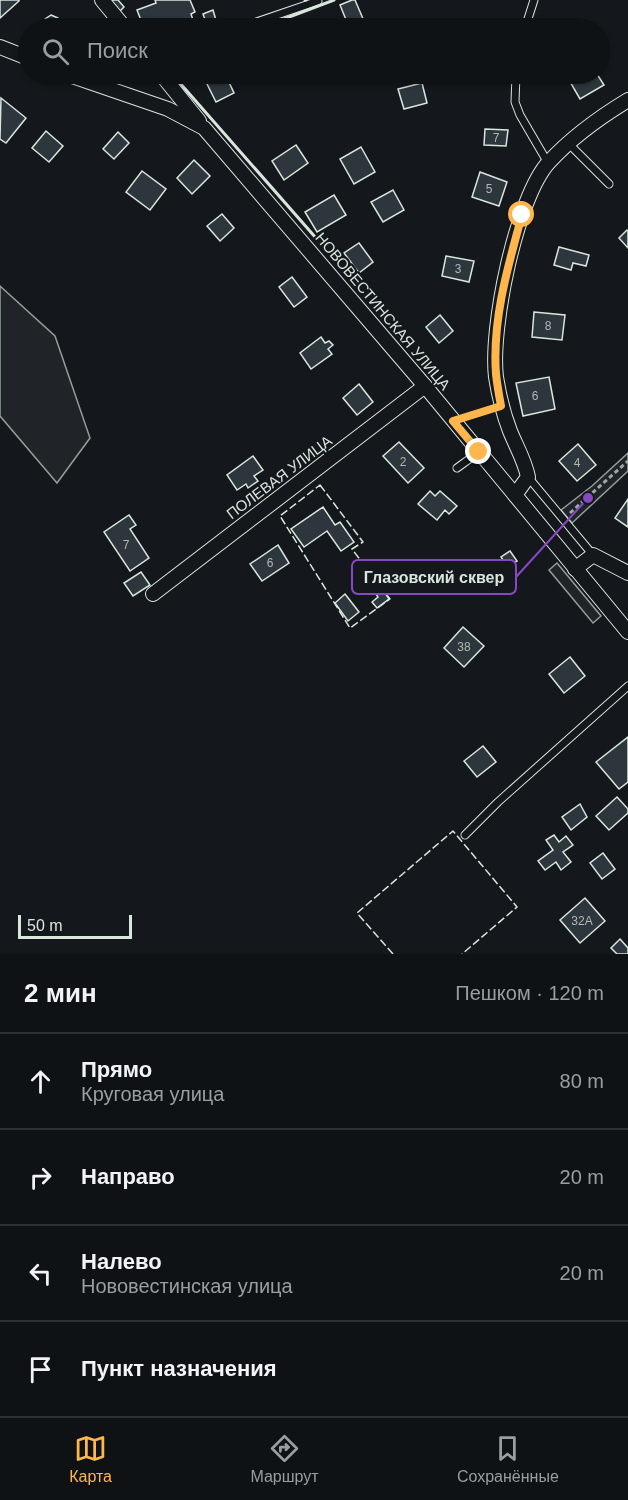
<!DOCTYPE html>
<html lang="ru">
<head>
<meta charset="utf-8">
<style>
  :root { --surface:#0f1215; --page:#1d2022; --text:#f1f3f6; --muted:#9b9ea0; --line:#2f3234; --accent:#ffb74d }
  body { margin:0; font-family:Arial,sans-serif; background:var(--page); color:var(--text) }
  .scale { position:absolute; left:18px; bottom:15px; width:114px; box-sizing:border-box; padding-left:6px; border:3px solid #d8e6dc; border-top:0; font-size:16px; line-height:21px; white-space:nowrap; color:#d8e6dc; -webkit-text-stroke:4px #14181c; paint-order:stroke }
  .stop { position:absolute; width:18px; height:18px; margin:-14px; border:4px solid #ffb74d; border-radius:50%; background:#fff }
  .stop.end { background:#ffb74d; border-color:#fff; box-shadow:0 2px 6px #0008 }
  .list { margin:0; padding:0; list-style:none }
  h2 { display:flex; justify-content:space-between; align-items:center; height:78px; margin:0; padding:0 24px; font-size:26px }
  h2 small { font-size:20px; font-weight:400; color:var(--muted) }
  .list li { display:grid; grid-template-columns:39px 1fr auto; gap:18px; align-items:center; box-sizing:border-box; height:96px; padding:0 24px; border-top:2px solid var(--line) }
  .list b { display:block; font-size:22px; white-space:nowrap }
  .list p { margin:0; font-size:20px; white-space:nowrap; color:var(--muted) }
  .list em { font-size:20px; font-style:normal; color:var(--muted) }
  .icon { flex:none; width:33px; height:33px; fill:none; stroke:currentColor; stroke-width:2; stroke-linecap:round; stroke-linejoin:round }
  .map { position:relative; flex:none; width:628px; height:954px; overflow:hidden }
  .search { position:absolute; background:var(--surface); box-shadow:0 2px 4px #0004; left:18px; right:18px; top:18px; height:66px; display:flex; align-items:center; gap:15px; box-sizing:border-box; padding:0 21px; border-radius:33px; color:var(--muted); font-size:22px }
  .sheet { height:462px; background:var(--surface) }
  nav { display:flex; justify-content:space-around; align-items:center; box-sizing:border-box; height:84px; border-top:2px solid var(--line); background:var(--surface); font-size:16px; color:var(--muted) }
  nav a { display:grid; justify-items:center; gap:3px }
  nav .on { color:var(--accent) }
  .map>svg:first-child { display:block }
  .green { fill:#202428; stroke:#939e99; stroke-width:1.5 }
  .building { fill:#2c363c; stroke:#d8e6dc; stroke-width:1.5 }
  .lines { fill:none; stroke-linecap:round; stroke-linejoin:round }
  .lane-casing { stroke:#d8e6dc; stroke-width:9 }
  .street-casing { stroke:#d8e6dc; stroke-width:16 }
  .path { stroke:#9da8a2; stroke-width:3; stroke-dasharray:4.5 3; stroke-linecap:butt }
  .lane { stroke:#14181c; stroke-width:7 }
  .street { stroke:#14181c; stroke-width:14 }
  .fence { stroke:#d8e6dc; stroke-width:1.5; stroke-dasharray:8 3; stroke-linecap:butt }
  .wall { stroke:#d8e6dc; stroke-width:3 }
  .route { stroke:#ffb74d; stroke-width:8 }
  .labels { text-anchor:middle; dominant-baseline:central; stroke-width:4.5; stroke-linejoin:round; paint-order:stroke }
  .number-label { font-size:12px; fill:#adbab4 }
  .street-label { font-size:15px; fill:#d8e6dc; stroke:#14181c }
  .leader { fill:none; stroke:#8948c3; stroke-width:2 }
  .callout-dot { fill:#8948c3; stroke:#14181c; stroke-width:2 }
  .callout { fill:#14181c; stroke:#8948c3; stroke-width:2 }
  .callout-label { font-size:16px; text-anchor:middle; font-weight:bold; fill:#d8e6dc }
</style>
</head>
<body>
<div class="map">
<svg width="628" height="954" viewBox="0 0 628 954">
  <rect width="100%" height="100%" fill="#14181c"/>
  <g class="green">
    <polygon points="0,286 55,336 90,438 57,483 0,416"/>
    <polygon points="628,453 628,471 572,523 561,510 592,486"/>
    <polygon points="557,563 601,616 593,623 549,570"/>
  </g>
  <g class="building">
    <polygon points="0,0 19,0 19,1 0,18"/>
    <polygon points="109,0 118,0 124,7 117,14"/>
    <polygon points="155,0 190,0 195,12 191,14 193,20 171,28 144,28 137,10 156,3"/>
    <polygon points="352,0 355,0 364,21 349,27 340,5"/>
    <polygon points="213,10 218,27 208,28 203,14"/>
    <polygon points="51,15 58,18 57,25 65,28 70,21 80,24 80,28 40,28 45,19"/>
    <polygon points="214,74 225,74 234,93 216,102 204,78"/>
    <polygon points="579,74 597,74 604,85 580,99 569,80"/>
    <polygon points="422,83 427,103 404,109 398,89"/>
    <polygon points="1,98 26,118 6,143 0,139"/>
    <polygon points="485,129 508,130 506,146 484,145"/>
    <polygon points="46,131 63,146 49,162 32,148"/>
    <polygon points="118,132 129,143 114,159 103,149"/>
    <polygon points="296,145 308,163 284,180 272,161"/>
    <polygon points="361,147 375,172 354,184 340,159"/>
    <polygon points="194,160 210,176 192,194 177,178"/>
    <polygon points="142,171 166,189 150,210 126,192"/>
    <polygon points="480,172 507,182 499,206 472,197"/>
    <polygon points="393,190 404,210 383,222 371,202"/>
    <polygon points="334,195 346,215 317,232 305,212"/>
    <polygon points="222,214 234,228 220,241 207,226"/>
    <polygon points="627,230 628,231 628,248 619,238"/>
    <polygon points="359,243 373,262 359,273 344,253"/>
    <polygon points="559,247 589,255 586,266 573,263 571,270 554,265"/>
    <polygon points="446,256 474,261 469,282 442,276"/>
    <polygon points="292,277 307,297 294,307 279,287"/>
    <polygon points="534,312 565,315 562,340 532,337"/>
    <polygon points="440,315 453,331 439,343 426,327"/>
    <polygon points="321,337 325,343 329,341 333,345 328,349 332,354 311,369 300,353"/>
    <polygon points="549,377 555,409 523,416 516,383"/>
    <polygon points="359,384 373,402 357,415 343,398"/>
    <polygon points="399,442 424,468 408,483 383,456"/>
    <polygon points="578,444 596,465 577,481 559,461"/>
    <polygon points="253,456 263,470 254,476 258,481 248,488 246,484 237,490 227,475"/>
    <polygon points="430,491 435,496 440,491 457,506 449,514 445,510 437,520 418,504"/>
    <polygon points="628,499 628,527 615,518"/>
    <polygon points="323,507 335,525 340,522 354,542 341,551 327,531 304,547 291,529"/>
    <polygon points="129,515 136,525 130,529 149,558 130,571 104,532"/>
    <polygon points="278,545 289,563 262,581 250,564"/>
    <polygon points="510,551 517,561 508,567 501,557"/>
    <polygon points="141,572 150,585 133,596 124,583"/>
    <polygon points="380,585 389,599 377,608 372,602 378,597 373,589"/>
    <polygon points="345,594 359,612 348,621 335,603"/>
    <polygon points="463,627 484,646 464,667 444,648"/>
    <polygon points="570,657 585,676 564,693 549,674"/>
    <polygon points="628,737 628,782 619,789 596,762"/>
    <polygon points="483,746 496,762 477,777 464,761"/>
    <polygon points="617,797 628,809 628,813 609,830 596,816"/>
    <polygon points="580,804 587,817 571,830 562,817"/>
    <polygon points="554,835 559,842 566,836 573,845 563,852 571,862 561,870 556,862 545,870 538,861 553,850 546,840"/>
    <polygon points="603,853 615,869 602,879 590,863"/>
    <polygon points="585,898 605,921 580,943 560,920"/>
    <polygon points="620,939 628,948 628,954 617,954 611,948"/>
  </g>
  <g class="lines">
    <g class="lane-casing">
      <g id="lane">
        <polyline points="239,28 318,1"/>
        <polyline points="525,28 534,0"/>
        <polyline points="516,74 515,102 520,115 548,163"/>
        <polyline points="569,144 609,184"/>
        <polyline points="457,468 479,452"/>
        <polyline points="528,477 593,555"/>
        <polyline points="465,835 498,802 628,686"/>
      </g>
    </g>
    <g class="street-casing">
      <g id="street">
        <polyline points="102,0 125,28"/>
        <polyline points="0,47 28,58"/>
        <polyline points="66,74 168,109 204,128 425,386 628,632"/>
        <polyline points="161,74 199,121"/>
        <path d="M515 495 528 477C525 461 516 446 510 431 503 413 499 396 496 377 490 329 516 198 549 162 571 138 600 117 628 100"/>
        <polyline points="575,569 593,555 628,573"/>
        <polyline points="153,594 425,386"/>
      </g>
    </g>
    <g class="path">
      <polyline points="466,417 489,410"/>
      <polyline points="570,513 628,461"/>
    </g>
    <use href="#lane" class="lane"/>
    <use href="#street" class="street"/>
    <g class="fence">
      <polygon points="320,485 363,542 352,549 390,599 350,628 280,516"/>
      <polyline points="393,954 357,913 453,831 517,907 462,954"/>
    </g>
    <g class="wall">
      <polyline points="305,0 306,0"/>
      <polyline points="260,28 334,0"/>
      <polyline points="172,74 316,238"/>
    </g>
  </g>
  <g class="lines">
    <path class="route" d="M479 452 453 421 501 406C499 395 497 384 496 374 492 320 508 266 522 215"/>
  </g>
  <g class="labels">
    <g class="number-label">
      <text x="496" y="138">7</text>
      <text x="489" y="189">5</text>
      <text x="458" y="269">3</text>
      <text x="548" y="326">8</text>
      <text x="535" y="396">6</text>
      <text x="403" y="462">2</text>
      <text x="577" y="463">4</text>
      <text x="126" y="545">7</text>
      <text x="270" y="563">6</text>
      <text x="464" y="647">38</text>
      <text x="582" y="921">32А</text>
    </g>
    <g class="street-label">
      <text transform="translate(383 311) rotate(50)">НОВОВЕСТИНСКАЯ УЛИЦА</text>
      <text transform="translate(279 477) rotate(-37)">ПОЛЕВАЯ УЛИЦА</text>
    </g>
  </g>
  <path class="leader" d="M588 498L516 577"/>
  <circle class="callout-dot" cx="588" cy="498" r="6"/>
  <rect class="callout" x="352" y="560" width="164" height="34" rx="6"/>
  <g class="callout-label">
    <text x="434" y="583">Глазовский сквер</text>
  </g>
</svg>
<div class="scale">50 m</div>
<div class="stop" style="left:522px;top:215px"></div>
<div class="stop end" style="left:479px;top:452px"></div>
<div class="search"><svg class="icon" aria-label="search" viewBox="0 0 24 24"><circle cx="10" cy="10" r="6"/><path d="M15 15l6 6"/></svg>Поиск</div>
</div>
<section class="sheet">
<h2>2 мин<small>Пешком · 120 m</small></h2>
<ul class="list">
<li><svg class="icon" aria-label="ahead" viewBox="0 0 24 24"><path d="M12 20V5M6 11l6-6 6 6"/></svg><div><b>Прямо</b><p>Круговая улица</p></div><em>80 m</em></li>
<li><svg class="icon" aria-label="right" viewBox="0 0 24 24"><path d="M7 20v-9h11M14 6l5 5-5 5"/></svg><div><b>Направо</b></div><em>20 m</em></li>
<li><svg class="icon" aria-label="left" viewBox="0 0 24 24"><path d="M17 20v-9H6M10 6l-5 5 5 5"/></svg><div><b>Налево</b><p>Нововестинская улица</p></div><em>20 m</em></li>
<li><svg class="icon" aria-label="arrive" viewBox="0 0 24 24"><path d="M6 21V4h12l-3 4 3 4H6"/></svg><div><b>Пункт назначения</b></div></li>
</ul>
</section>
<nav>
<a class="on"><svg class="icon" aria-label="map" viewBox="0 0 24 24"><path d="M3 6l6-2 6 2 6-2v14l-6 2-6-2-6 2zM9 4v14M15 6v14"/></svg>Карта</a>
<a><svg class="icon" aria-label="directions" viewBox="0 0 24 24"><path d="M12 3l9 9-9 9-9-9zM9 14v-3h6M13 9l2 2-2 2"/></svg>Маршрут</a>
<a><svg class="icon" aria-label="saved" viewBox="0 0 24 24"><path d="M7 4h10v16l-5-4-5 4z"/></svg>Сохранённые</a>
</nav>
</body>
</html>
